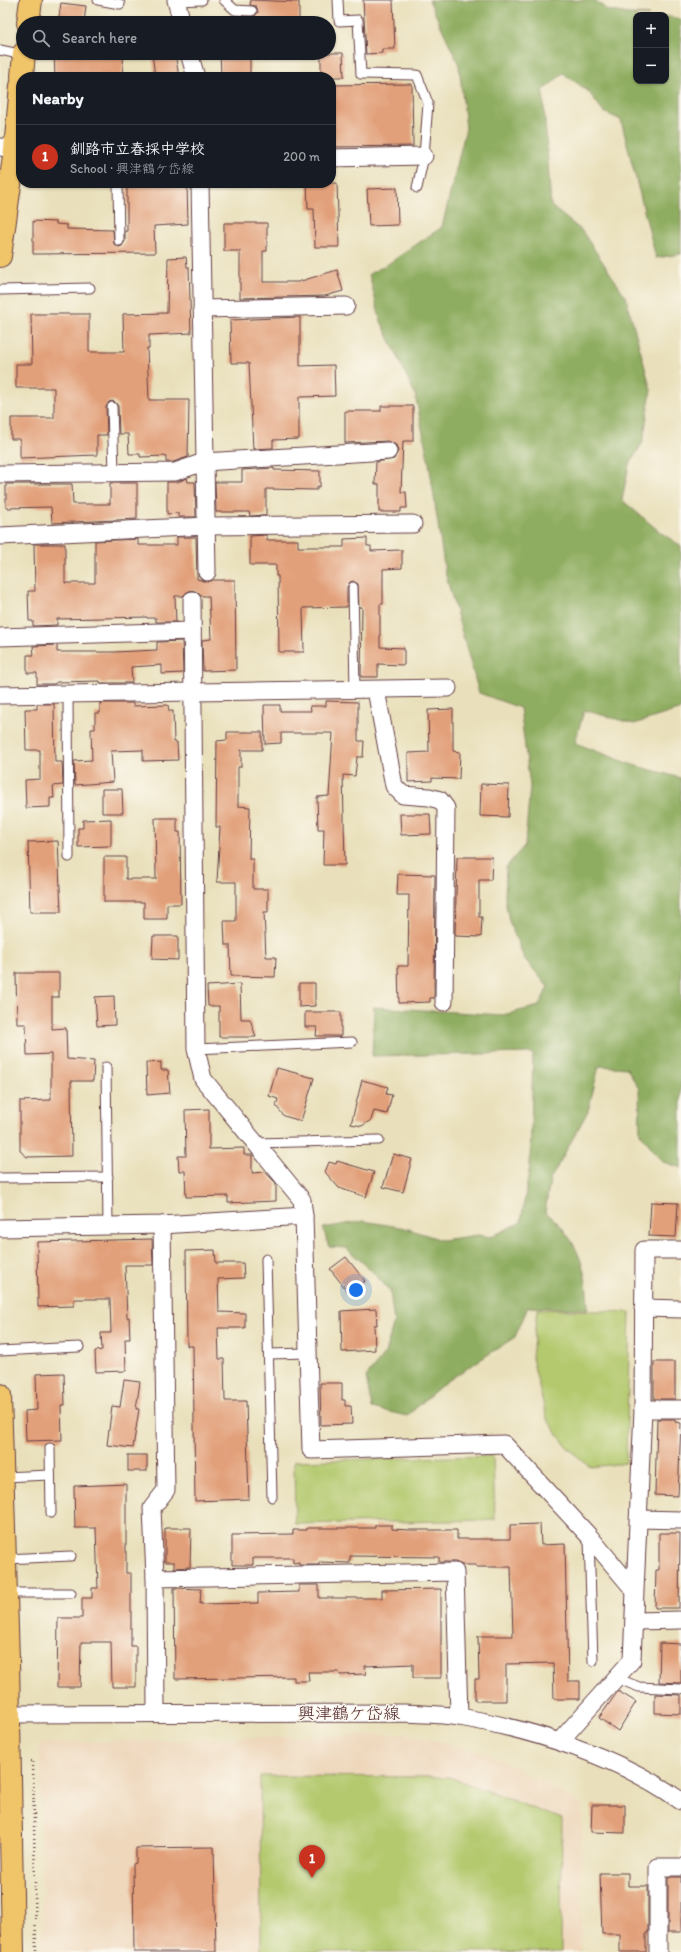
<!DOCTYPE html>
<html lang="en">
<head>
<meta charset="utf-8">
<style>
  :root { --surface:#171b24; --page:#20242c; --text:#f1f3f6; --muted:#9ea1a6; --line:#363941; --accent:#c8321e }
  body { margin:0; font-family:Itim,"Klee One",sans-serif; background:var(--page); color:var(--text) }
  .controls { position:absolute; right:12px; top:12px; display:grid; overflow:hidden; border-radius:8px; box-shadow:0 1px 3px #0004 }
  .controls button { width:36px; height:36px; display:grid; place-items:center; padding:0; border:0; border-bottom:1px solid var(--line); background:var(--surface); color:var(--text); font:20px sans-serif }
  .you { position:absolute; left:356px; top:1290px; width:14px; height:14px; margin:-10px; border:3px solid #fff; border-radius:50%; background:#1a73e8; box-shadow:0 0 0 6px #1a73e833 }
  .badge { display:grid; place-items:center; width:26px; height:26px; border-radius:50%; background:var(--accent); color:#fff; font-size:13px; font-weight:700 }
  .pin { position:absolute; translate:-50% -33px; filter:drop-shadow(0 1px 2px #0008) }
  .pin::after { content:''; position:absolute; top:21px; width:14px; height:12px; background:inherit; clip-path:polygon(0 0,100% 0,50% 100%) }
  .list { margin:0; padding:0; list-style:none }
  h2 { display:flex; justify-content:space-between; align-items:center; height:52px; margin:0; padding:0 16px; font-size:17px }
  h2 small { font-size:13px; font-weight:400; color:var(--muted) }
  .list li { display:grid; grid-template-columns:26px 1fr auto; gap:12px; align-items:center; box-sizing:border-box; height:64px; padding:0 16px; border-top:1px solid var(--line) }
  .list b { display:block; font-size:15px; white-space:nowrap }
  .list p { margin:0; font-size:13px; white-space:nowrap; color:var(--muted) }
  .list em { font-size:13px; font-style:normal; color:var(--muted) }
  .icon { flex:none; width:22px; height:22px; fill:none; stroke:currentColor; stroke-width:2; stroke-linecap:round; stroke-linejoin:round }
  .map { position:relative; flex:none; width:681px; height:1952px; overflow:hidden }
  .search { position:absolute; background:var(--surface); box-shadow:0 1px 3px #0004; left:16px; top:16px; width:320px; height:44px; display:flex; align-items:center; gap:10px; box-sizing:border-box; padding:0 14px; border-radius:22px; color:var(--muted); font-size:15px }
  .panel { position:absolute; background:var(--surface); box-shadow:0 1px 3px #0004; left:16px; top:72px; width:320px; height:116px; border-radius:16px }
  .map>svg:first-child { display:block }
  .built { fill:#eed7bb }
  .green { fill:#b4c96e; stroke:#7f744c }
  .forest { fill:#8fad61; stroke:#6c6646 }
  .building { fill:#e2a07a }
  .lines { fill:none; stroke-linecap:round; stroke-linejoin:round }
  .service-casing { stroke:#623c41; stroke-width:11 }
  .minor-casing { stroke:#623c41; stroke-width:19 }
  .primary-casing { stroke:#623c41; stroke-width:24 }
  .path { stroke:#623c41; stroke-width:2.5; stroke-dasharray:1 3; stroke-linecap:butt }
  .service { stroke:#fff; stroke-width:9 }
  .minor { stroke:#fff; stroke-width:17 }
  .primary { stroke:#f0c469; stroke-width:22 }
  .labels { text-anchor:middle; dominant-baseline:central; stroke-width:3; stroke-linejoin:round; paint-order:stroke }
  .street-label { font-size:17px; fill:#4a1f2b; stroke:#fbf7ec }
</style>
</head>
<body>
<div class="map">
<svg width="681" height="1952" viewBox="0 0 681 1952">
  <rect width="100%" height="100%" fill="#fbf7ec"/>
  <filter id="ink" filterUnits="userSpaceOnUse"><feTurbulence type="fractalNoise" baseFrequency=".025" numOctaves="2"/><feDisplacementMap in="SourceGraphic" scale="8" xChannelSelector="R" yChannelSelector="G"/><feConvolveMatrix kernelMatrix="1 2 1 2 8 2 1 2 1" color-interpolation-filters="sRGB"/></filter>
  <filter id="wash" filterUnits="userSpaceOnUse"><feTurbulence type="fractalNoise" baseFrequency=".012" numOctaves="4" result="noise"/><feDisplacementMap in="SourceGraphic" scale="16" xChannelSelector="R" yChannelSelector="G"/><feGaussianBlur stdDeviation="0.9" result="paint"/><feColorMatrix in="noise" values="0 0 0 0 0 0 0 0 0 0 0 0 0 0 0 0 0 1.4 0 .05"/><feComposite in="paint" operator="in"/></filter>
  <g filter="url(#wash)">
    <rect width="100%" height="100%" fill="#e9e0bb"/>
    <polygon class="built" points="406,1734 491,1754 582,1805 581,1952 43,1952 40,1743"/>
    <g class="green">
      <polygon points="537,1309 630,1312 626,1463 590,1467 567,1447 547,1419 532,1358"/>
      <polygon points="493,1456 495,1520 295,1524 294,1461"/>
      <polygon points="260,1776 449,1777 562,1819 561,1952 261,1952"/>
    </g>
    <path class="forest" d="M429 0H595L607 10 629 14 649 15H636V81H666V16L681 19V254L656 258 621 120 604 112 588 91 563 73 543 91 551 206 582 231 626 297 651 390 643 442 629 465 622 500 660 532 681 546V709L634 724 584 710 575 743 633 765 681 778V1168L663 1162 640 1133 639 1089 627 1068 599 1066 588 1111 550 1180 545 1212C551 1217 558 1222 563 1229 583 1254 587 1278 588 1309L528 1307 515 1337 443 1384 407 1416 372 1408 366 1377 385 1353 394 1322 390 1291 370 1269 346 1248 329 1247 323 1228 364 1221 405 1228 442 1240 478 1235 491 1237 521 1222 530 1165 533 1053 372 1056 374 1007 503 1015 539 1006 548 987 524 958 509 921 505 899 506 867 525 845 530 786 520 708 479 693 445 572 429 463 415 394 380 319 369 274 388 264 442 227 466 128 459 65Z"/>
    <g id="blocks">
      <g class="building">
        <polygon points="251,0 299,2 299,22 248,23 249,17 255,16 258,12 256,6 250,5"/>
        <polygon points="363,0 393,0 395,49 382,49 382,53 366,54"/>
        <polygon points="61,3 86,6 84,23 58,23"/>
        <polygon points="54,53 124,53 122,77 55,77"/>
        <polygon points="152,53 175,53 179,77 155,77"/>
        <polygon points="220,53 250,54 250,74 221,75"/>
        <polygon points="321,53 343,53 344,77 321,77"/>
        <polygon points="412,84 413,146 331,147 331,85"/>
        <polygon points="127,183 187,183 188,224 154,226 155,253 33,254 33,221 56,222 56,224 67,225 67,229 113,230 114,244 119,247 122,246 125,241 125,231 127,231"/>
        <polygon points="307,183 337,183 339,247 315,247 314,209 308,209"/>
        <polygon points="397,188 398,225 369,226 367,189"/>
        <polygon points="224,223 267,223 267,251 263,251 263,282 298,282 337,270 343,291 325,296 240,298 240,251 224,251"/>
        <polygon points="186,257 187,267 189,267 191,333 149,335 149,348 147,348 149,400 189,400 188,457 173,462 166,462 166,456 140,457 140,454 129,454 128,434 119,434 118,406 115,402 112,401 109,402 106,407 107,435 97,435 97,455 20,458 20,439 11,439 11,418 54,418 54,388 16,388 16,364 32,364 31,314 89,314 89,352 124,352 123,314 167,313 168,258"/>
        <polygon points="300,317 300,366 334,365 335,396 299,397 299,439 273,440 273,448 253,449 249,363 231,363 230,320"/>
        <polygon points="381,406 413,406 413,441 403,441 401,492 406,492 407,508 401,508 401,512 379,512 379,484 375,484 376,462 394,459 398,451 396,445 387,441 345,443 345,411 381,411"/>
        <polygon points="274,468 274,470 320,471 320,487 317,486 317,490 266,489 266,515 250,516 249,512 216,512 215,482 242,482 242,470"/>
        <polygon points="187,478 188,482 195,482 196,517 178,517 178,513 167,514 167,482 178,482"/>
        <polygon points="110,483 137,483 137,519 52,523 51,507 6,508 6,484 72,484 73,504 110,504"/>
        <polygon points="267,535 267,540 298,540 298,547 344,547 344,539 367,538 367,546 371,546 371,551 402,550 402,568 383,569 383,604 380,604 380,647 404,648 404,665 378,664 378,677 361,677 362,607 359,607 358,584 353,581 350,582 347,587 347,607 303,608 304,652 279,652 278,576 276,576 276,565 250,565 250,536"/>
        <polygon points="177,537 196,537 197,579 207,582 213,580 235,580 236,670 203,671 202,640 211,639 209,596 201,596 197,592 192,590 187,592 183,596 175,596 176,622 156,622 156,618 147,618 147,617 57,619 57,625 33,626 33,621 29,621 28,591 35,591 34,544 65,544 65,583 95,583 95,541 138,539 138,545 177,545"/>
        <polygon points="182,641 183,673 162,674 162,665 131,667 132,683 100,683 100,681 57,682 54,684 37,684 37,673 27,673 27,655 34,655 33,646 57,645 57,652 114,652 157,650 157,642"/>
        <polygon points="326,701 358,702 358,741 364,741 363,757 357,757 355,776 343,775 345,865 323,865 324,829 318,829 317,797 329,796 333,733 281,733 281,743 265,744 264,705 280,705 280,711 311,711 310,706 326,706"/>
        <polygon points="100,703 133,703 133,706 168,705 169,711 173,711 174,742 177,742 178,760 143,761 143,750 111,751 113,782 75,785 74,761 92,760 91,729 95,729 95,713 100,713"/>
        <polygon points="37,704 54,704 55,762 62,762 63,785 53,786 54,798 50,798 50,807 26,808 25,780 40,779 40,750 26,750 25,709 37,709"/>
        <polygon points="453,709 453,751 460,752 459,779 432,778 432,781 408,782 408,753 429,752 428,710"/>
        <polygon points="227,732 262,732 262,750 241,750 241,767 238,767 238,806 250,807 249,859 253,859 253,889 268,889 268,912 264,912 266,957 276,957 275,977 231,976 230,945 225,945 224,921 236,921 236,882 217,882 220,827 216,827 217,741 227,740"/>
        <polygon points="481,784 509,785 508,817 480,816"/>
        <polygon points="102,789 122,789 123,813 102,813"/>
        <polygon points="400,814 430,814 431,834 401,835"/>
        <polygon points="155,818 177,818 177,832 180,832 181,904 167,904 167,919 144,919 144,902 104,902 104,857 126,857 126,879 156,879"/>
        <polygon points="111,819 111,846 78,847 78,828 83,828 83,820"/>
        <polygon points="58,841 61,912 30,912 28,842"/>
        <polygon points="457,857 492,857 491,880 479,880 479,917 482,917 481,937 455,936"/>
        <polygon points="398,874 435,875 434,998 430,998 430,1002 399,1003 398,966 408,966 409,895 397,895"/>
        <polygon points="153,936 178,936 178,960 152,959"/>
        <polygon points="16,973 59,973 59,997 52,997 52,1029 66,1028 67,1059 94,1061 93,1081 71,1081 72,1156 27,1157 20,1151 20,1101 51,1100 51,1054 27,1055 26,1024 17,1024"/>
        <polygon points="299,983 315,983 315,1006 299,1007"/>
        <polygon points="240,984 241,1019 250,1019 256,1037 219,1037 219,1006 208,1006 207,986"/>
        <polygon points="114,996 115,1025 97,1026 95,997"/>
        <polygon points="305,1012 341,1012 341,1036 316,1036 317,1027 305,1027"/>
        <polygon points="161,1062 161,1070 168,1070 170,1093 147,1095 146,1063"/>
        <polygon points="277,1068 314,1078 301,1121 284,1116 276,1106 278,1099 269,1096"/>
        <polygon points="362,1080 388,1087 386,1094 392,1095 387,1114 374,1111 371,1120 362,1126 351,1124"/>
        <polygon points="209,1109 209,1149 244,1148 244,1155 252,1155 252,1173 265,1172 276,1183 276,1201 228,1203 228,1196 186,1197 185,1171 179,1171 178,1156 186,1156 185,1110"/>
        <polygon points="393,1154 412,1159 403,1192 383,1187"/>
        <polygon points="337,1161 374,1172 366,1197 339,1188 325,1172 329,1162 336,1164"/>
        <polygon points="651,1202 678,1203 676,1237 649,1236"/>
        <polygon points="152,1239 153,1265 125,1265 127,1318 129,1317 130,1339 125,1339 126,1371 96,1372 95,1351 102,1350 101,1333 111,1333 110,1299 74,1299 74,1306 38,1307 37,1242"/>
        <polygon points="215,1250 216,1263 243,1263 244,1278 218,1279 219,1312 245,1313 245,1328 218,1328 219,1359 224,1359 225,1401 246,1401 249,1499 195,1501 193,1346 187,1346 186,1251"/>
        <polygon points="346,1257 365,1281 349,1293 330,1269"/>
        <polygon points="376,1309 377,1325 374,1325 375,1350 342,1352 341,1311"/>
        <rect x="654" y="1362" width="21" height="37"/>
        <polygon points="64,1373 65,1405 61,1405 62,1440 26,1441 25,1411 37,1410 36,1374"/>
        <polygon points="124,1380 140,1382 136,1409 139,1409 133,1448 107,1445 112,1406 120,1407"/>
        <polygon points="320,1383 342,1383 342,1400 345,1400 345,1406 351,1406 352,1424 321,1425"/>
        <polygon points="657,1419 675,1419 675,1422 681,1423 678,1496 655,1495"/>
        <rect x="128" y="1455" width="19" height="16"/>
        <polygon points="126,1484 126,1573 131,1573 131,1646 136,1646 136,1687 112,1687 111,1642 81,1642 80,1687 57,1687 58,1618 82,1618 82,1598 92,1598 92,1588 98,1588 96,1528 75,1528 74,1486"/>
        <polygon points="540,1524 541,1545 565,1544 568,1681 580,1681 580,1699 554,1699 553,1663 506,1664 506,1701 475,1701 475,1679 479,1679 478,1636 513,1636 511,1567 476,1567 476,1565 462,1565 455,1562 439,1562 439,1557 350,1556 350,1563 319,1562 319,1565 299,1565 299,1562 293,1563 293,1558 253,1558 253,1565 232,1565 232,1535 293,1534 293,1530 307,1530 307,1528 375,1528 375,1525 392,1525 392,1529 409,1530 457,1530 457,1539 510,1539 510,1525"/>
        <polygon points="165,1528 191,1528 190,1567 174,1568 174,1562 165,1562"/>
        <polygon points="659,1533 680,1533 679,1608 655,1608 656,1570 659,1570"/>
        <polygon points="299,1585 319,1585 319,1598 382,1598 382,1590 441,1589 441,1678 413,1678 413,1664 365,1666 366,1674 340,1675 339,1672 308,1672 309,1681 294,1681 294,1677 175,1679 174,1588 201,1589 200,1604 258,1603 258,1593 299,1592"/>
        <polygon points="660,1643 681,1644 681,1683 659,1682"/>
        <polygon points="618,1691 636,1702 618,1731 599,1718"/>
        <polygon points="655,1694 681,1695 681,1714 655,1713"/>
        <polygon points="592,1805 625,1805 625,1833 591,1832"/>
        <polygon points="214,1847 216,1952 134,1952 133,1864 136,1863 136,1848"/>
        <polygon points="600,1873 628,1873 628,1886 648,1886 648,1933 646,1933 646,1952 620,1952 620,1934 602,1934"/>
        <rect x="668" y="1877" width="13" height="55"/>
      </g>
    </g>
  </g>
  <g filter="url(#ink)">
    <use href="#blocks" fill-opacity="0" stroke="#623c41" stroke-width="1"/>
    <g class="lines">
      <g class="service-casing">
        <g id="service">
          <polyline points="98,0 120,4"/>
          <polyline points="224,0 235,10 252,11"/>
          <polyline points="338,0 339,21 358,20 361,74 417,75 428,103 424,156 417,188"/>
          <polyline points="176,1 202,0"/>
          <polyline points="0,50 24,55"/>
          <polyline points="118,183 119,241"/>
          <polyline points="0,290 90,288"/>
          <polyline points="112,407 114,472"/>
          <polyline points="353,587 355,690"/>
          <polyline points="68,694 69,857"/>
          <polyline points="196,1049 352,1042"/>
          <polyline points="106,1067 108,1226"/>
          <polyline points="255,1143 379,1140"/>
          <polyline points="0,1178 108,1177"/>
          <polyline points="266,1259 272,1497"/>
          <polyline points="0,1351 79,1347"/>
          <polyline points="269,1354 308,1353"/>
          <polyline points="50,1448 51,1513"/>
          <polyline points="3,1477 50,1475"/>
          <polyline points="589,1539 593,1661"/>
          <polyline points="5,1559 71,1556"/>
          <polyline points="6,1593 71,1593"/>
          <polyline points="616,1678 639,1687 681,1689"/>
        </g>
      </g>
      <g class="minor-casing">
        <g id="minor">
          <polyline points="176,0 182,23"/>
          <polyline points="189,53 196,77"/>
          <polyline points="0,147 21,149"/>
          <polyline points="331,158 424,156"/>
          <polyline points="200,183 207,572"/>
          <polyline points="202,309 346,306"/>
          <polyline points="0,474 175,472 204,462 388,451"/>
          <polyline points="0,536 207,526 413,524"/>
          <polyline points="192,600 196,1049 203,1079 302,1200 304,1216"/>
          <polyline points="0,637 192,631"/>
          <polyline points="376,690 394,786 403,795 429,797 440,800 446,808 444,1002"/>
          <polyline points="0,695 448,688"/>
          <polyline points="0,1228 162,1225 304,1216 311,1450 504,1444 589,1536 634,1590"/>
          <polyline points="643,1308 681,1309"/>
          <polyline points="643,1409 681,1409"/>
          <polyline points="639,1519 681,1520"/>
          <polyline points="155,1578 455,1572 459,1717"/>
          <polyline points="635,1621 681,1620"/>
          <polyline points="156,1712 155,1578 152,1508 166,1490 162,1225"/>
          <path d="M0 1714 405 1713C423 1714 442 1714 460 1717 534 1730 620 1757 681 1801"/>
          <polyline points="560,1741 632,1660 643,1409 644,1250 681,1250"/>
          <polyline points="658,1952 658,1867 681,1867"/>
        </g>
      </g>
      <g class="primary-casing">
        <g id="primary">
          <polyline points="28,23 31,0"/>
          <polyline points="22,77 24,53"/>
          <polyline points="0,256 15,149 21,86"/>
          <polyline points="0,1395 8,1661 13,1952"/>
        </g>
      </g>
      <polyline class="path" points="30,1761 33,1761 36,1952"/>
      <use href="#service" class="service"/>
      <use href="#minor" class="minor"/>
      <use href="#primary" class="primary"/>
    </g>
  </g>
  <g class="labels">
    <g class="street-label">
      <text x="349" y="1713">興津鶴ケ岱線</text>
    </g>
  </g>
</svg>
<div class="controls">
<button>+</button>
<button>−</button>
</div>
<div class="you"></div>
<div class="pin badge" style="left:312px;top:1878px">1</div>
<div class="search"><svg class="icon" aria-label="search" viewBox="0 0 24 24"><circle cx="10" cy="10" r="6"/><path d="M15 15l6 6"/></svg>Search here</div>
<section class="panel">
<h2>Nearby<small></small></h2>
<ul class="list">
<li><span class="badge">1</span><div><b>釧路市立春採中学校</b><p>School · 興津鶴ケ岱線</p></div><em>200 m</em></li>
</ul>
</section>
</div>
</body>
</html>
